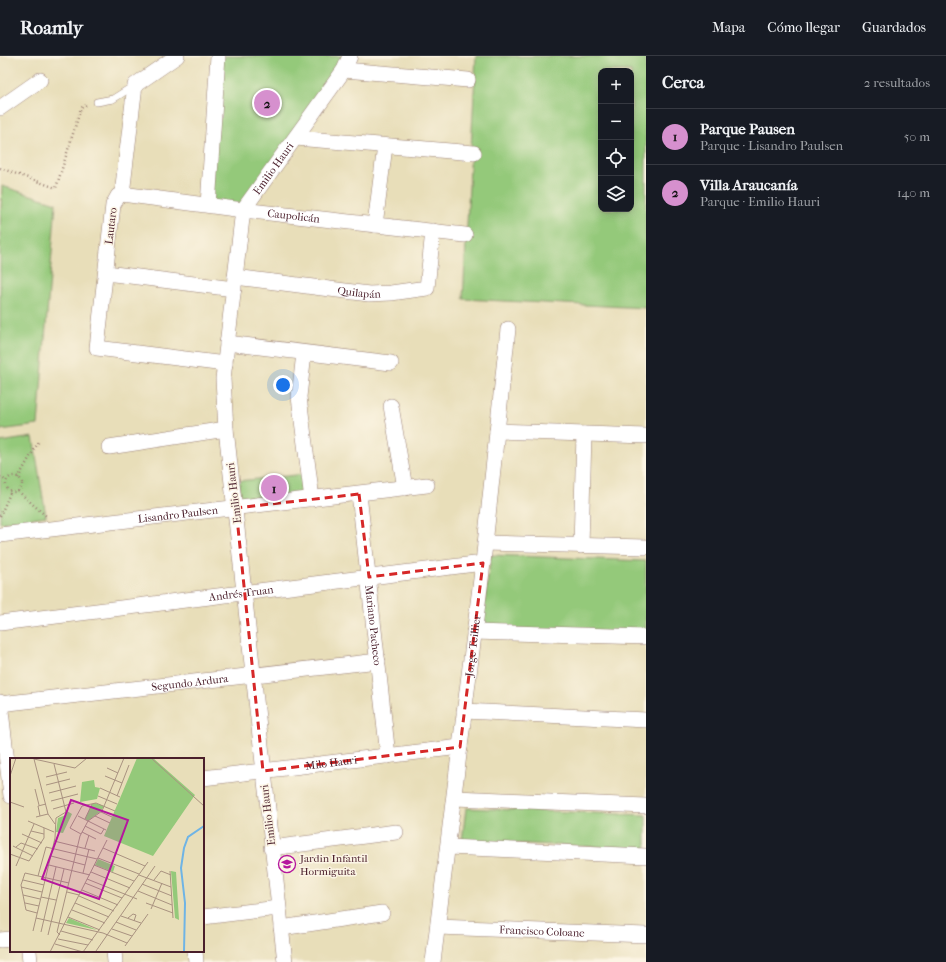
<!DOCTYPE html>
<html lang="es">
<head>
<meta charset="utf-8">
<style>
  :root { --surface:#171b24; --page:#242831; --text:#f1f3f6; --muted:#9ea1a6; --line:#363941; --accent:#d690ce }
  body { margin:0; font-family:"IM FELL French Canon",serif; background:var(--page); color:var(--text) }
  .controls { position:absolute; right:12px; top:12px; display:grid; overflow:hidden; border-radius:8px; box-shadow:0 2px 10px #0003 }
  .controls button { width:36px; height:36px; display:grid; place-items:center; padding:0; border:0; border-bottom:1px solid var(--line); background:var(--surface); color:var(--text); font:20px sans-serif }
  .you { position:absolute; left:283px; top:329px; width:14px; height:14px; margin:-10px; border:3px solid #fff; border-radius:50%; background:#1a73e8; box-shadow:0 0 0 6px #1a73e833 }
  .badge { display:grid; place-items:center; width:26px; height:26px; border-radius:50%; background:var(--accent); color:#111; font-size:13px; font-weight:700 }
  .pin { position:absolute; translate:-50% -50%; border:2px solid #fff; box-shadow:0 1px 4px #0006 }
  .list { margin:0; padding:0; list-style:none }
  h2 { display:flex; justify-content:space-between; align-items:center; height:52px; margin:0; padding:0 16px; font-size:17px }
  h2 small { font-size:13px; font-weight:400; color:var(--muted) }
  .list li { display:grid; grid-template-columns:26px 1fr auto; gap:12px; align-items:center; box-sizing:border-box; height:56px; padding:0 16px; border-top:1px solid var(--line) }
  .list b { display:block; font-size:15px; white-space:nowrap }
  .list p { margin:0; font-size:13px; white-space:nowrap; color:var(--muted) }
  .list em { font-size:13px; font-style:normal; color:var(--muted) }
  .icon { flex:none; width:22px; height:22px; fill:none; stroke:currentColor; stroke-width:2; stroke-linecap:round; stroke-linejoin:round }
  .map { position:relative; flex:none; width:646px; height:906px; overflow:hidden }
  header { display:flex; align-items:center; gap:24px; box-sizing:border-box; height:56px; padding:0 20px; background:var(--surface); border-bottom:1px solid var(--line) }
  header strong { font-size:19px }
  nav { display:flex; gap:22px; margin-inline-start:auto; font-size:14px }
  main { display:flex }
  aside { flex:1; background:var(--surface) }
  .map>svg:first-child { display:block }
  .green { fill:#94c97a; stroke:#6f7452; fill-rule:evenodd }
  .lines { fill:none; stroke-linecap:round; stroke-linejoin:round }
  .service-casing { stroke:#997e72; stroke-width:8 }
  .minor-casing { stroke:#997e72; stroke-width:16 }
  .path { stroke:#997e72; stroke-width:2.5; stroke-dasharray:1 3; stroke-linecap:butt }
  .service { stroke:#fff; stroke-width:7 }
  .minor { stroke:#fff; stroke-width:15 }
  .marked { fill:none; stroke:#d62828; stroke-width:3; stroke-dasharray:8 5; stroke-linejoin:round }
  .labels { text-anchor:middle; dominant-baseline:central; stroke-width:3; stroke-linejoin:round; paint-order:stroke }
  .street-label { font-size:11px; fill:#4a1f2b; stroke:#fcf5e5 }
  .poi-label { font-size:11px; fill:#4a1f2b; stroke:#fcf5e5; text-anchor:start }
  .inset-river { fill:none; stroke:#6fb4e5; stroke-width:2 }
  .inset-road { fill:none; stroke:#a99280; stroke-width:1 }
  .view { fill:#b5179e; fill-opacity:0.15; stroke:#b5179e; stroke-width:2 }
  .inset-edge { fill:none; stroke:#4a1f2b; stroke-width:2 }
</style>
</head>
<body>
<header>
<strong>Roamly</strong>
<nav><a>Mapa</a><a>Cómo llegar</a><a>Guardados</a></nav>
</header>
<main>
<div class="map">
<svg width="646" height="906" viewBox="0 0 646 906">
  <rect width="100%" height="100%" fill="#fcf5e5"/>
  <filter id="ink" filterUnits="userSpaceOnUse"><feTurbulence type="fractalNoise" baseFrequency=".025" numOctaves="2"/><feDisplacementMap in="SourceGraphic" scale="8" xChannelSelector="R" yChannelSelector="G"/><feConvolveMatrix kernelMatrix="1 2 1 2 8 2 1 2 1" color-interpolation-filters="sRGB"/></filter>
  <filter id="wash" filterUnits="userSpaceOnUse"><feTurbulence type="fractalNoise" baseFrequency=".012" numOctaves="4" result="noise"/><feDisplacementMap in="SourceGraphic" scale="16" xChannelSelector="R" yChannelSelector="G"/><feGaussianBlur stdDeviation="0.9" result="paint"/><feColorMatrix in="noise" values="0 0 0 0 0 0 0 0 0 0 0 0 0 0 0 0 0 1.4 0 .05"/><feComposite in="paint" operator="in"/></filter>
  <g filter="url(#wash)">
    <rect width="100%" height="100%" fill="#e8deb9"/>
    <g class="green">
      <polygon points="220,0 348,0 243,151 210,148"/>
      <path d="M476 0H646V252L463 243ZM601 15H631V153H601Z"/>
      <polygon points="2,130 56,147 38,369 0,374 0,177"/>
      <polygon points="33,381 46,460 0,467 0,386"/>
      <polygon points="306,418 309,439 241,446 238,425"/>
      <polygon points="491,499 646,505 646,581 481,572"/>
      <polygon points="466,752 646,759 646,793 462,785"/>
    </g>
  </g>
  <g filter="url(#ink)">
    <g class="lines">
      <g class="service-casing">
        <polyline id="service" points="97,46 113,43 135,29"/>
      </g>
      <g class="minor-casing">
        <g id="minor">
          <polyline points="344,14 468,24"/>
          <polyline points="0,52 40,24"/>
          <polyline points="296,82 474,97"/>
          <path id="s1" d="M122 138 243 154 465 179"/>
          <polyline points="122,138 118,140 113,149 97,292 225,308"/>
          <polyline points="122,138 135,29 177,0"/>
          <polyline points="208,149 218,0"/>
          <polyline points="375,169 385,90"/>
          <polyline points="106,217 234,233"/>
          <path id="s2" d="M235 221 369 238 391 237 427 232 433 175"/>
          <polyline points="227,287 391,307"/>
          <polyline points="304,297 299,341 312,443"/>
          <polyline points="391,350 405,432"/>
          <polyline points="497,375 646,380"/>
          <polyline points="109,391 226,373"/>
          <path id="s3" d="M359 438 388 700"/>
          <path id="s4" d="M0 479 427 429"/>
          <polyline points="485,487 646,491"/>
          <polyline points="581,490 584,378"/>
          <path id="s5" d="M0 567 483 507"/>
          <polyline points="474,576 646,581"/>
          <polyline points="0,646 11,740"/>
          <path id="s6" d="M0 648 378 605"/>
          <polyline points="464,655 646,664"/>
          <path id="s7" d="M203 722 460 691"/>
          <polyline points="455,742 646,750"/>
          <polyline points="448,791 646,800"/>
          <polyline points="271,792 396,776"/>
          <polyline points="203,861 278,852"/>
          <path id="s8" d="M438 871 646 879"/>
          <polyline points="281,872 382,857"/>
          <polyline points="0,884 11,883"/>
          <polyline points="29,895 30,906"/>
          <polyline points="114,895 115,906"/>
          <polyline points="195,895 196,906"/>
          <path id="s9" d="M285 906 226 373 223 323 243 154 344 14 350 0"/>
          <path id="s10" d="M433 906 483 507 508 273"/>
        </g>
      </g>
      <g class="path">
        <polyline points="0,112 56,132 81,52 88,48"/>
        <circle cx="14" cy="428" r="8"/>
        <polyline points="0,421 7,425"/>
        <polyline points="18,422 39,385"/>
        <polyline points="18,435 46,460"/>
        <polyline points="0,460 11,435"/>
      </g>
      <use href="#service" class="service"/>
      <use href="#minor" class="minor"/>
    </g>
  </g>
  <path class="marked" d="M359 438 369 521 483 507 460 691 263 715 236 452Z"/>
  <defs>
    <g id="school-ring" transform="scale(0.9)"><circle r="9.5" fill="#fcf5e5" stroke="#b5179e" stroke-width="1.5"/><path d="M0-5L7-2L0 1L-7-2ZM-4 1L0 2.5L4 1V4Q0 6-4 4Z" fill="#b5179e"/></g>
  </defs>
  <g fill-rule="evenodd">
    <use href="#school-ring" x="287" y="808"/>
  </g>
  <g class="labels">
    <g class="street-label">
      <text stroke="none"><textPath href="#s9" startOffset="808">Emilio Hauri</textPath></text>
      <text stroke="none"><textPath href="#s1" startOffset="173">Caupolicán</textPath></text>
      <text transform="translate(111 170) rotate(-83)">Lautaro</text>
      <text stroke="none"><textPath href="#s2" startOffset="125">Quilapán</textPath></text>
      <text transform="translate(234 437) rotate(-97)">Emilio Hauri</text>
      <text stroke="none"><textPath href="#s4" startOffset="179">Lisandro Paulsen</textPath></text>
      <text stroke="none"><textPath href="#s5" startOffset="243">Andrés Truan</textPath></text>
      <text stroke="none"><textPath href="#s3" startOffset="132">Mariano Pacheco</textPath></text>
      <text stroke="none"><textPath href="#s10" startOffset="319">Jorge Teillier</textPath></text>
      <text stroke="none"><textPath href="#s6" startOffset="191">Segundo Ardura</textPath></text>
      <text stroke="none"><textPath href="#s7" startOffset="129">Milo Hauri</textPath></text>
      <text transform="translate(268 759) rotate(-97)">Emilio Hauri</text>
      <text stroke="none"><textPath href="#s8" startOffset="104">Francisco Coloane</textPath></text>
    </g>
    <g class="poi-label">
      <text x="300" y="802">Jardin Infantil<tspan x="300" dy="13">Hormiguita</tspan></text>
    </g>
  </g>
  <g transform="translate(10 702)">
    <rect width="194" height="194" fill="#e8deb9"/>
    <path d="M127 0H143L185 37 143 98 94 78ZM84 22 85 29 90 30 87 41 70 44 72 24ZM85 45 94 48 91 53 78 63 75 61 82 46ZM57 53 62 56 53 75 46 74 48 60 56 57ZM88 101 105 108 103 114 85 107ZM161 113 166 114 169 162 165 160ZM59 160 87 172 56 165Z" fill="#94c97a"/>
    <path class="inset-river" d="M174 194 175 145 171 110 174 90 178 79 194 68"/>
    <path class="inset-road" d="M141 0 194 48M24 1 38 56 45 66M24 1 65 10 77 0M97 10 108 15M0 18 6 0M95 18 112 25M36 19 57 14M36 27 60 21M90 30 110 39M25 31 29 47M39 35 66 28M88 38 107 46M107 38 119 7M41 43 68 36M0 44 14 49M43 51 64 45M91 54 102 59M30 58 28 48 36 46M68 58 96 72M85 58 100 65M26 59 38 56M75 61 82 46M18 63 44 74M75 68 91 76 94 71M21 73 34 76M72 74 86 81M12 76 32 85M71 76 60 70 72 48 86 45 105 53M44 83 85 93M3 88 23 98M6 89 11 85 28 91M75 90 79 77M93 90 135 108M0 96 19 103 34 80V70M41 98 75 107M88 100 129 116M39 107 80 117M84 107 124 123M6 108 24 66M160 113 163 160M81 114 120 130M73 115 79 91M129 117 161 129M28 118 36 89 87 101M77 121 127 141M13 122 34 127M144 122 151 113 161 117M75 125 112 140M132 126 162 138M11 129 32 134M72 132 108 147M128 133 162 147M57 134 69 137M13 137 30 141M69 138 104 153M31 139 46 142M15 145 29 148M65 145 99 159M136 145 163 155M141 151 152 125M62 152 95 165M27 155 16 152 11 127 15 115 59 125M111 158 131 165M58 159 90 172M26 160 93 175 117 185M118 160 123 156 126 157 124 163M106 164 126 172M102 171 122 178M23 173 45 80 46 60 56 54 44 6M51 173 83 182M31 174 46 109M38 177 54 111M50 177 47 174 70 78 78 63 92 53 114 0M48 181 78 187M45 186 73 194M115 188 138 156M86 193 145 108M40 194 97 82M73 194 138 104"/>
    <path class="view" d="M61 42 118 62 89 141 32 121Z"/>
    <rect width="194" height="194" class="inset-edge"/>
  </g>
</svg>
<div class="controls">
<button>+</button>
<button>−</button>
<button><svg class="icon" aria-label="locate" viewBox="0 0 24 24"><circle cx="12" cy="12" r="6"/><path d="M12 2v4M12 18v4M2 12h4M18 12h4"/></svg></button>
<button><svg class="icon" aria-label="layers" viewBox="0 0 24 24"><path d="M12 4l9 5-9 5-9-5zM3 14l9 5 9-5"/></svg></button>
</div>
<div class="you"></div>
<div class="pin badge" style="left:274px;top:432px">1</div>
<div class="pin badge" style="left:267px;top:47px">2</div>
</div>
<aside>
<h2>Cerca<small>2 resultados</small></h2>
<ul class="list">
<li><span class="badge">1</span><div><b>Parque Pausen</b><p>Parque · Lisandro Paulsen</p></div><em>50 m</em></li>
<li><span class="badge">2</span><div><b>Villa Araucanía</b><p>Parque · Emilio Hauri</p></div><em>140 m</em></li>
</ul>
</aside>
</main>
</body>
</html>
